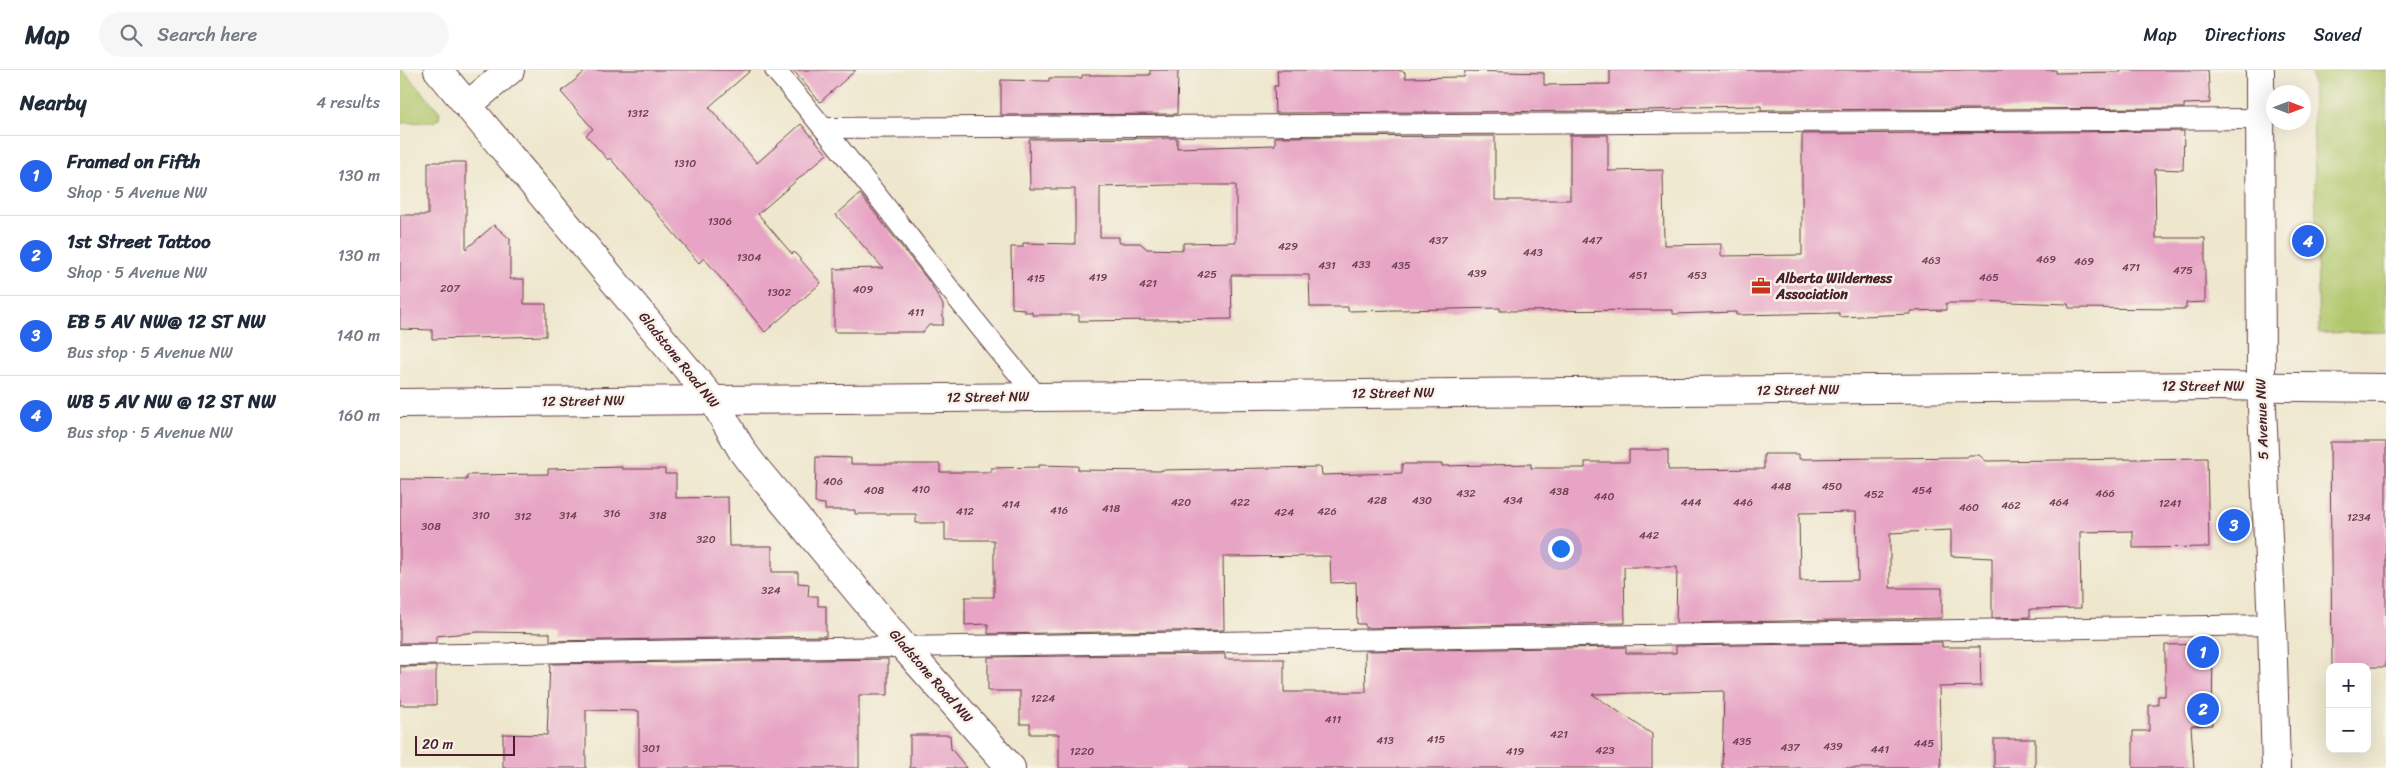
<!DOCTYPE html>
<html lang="en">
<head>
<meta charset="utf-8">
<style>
  :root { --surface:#fff; --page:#f6f6f7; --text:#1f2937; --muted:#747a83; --line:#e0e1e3; --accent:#2563eb }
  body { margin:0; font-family:Sriracha,sans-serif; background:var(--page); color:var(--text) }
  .controls { position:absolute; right:15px; bottom:15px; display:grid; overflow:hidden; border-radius:10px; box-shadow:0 5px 20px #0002 }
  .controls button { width:45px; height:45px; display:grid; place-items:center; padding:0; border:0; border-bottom:1px solid var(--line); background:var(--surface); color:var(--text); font:25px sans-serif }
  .compass { position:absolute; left:1866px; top:15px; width:45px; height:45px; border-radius:50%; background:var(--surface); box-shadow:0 5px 20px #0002; rotate:90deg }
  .scale { position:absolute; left:15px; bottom:12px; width:100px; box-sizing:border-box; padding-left:5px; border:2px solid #4a1f2b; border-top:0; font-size:14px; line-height:18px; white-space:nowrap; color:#4a1f2b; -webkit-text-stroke:4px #f7f3e8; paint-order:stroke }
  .you { position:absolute; left:1160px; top:478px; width:18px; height:18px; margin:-12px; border:4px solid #fff; border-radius:50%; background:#1a73e8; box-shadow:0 0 0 8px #1a73e833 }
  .badge { display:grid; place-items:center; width:32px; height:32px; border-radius:50%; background:var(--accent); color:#fff; font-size:16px; font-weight:700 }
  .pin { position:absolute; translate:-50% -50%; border:2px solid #fff; box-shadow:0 1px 5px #0006 }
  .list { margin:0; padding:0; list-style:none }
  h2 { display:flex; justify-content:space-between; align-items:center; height:65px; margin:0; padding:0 20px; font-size:21px }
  h2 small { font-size:16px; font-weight:400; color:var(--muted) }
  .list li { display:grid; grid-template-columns:32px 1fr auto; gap:15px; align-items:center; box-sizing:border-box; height:80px; padding:0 20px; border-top:1px solid var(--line) }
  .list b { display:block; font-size:19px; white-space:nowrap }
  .list p { margin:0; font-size:16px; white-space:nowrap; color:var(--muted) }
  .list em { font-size:16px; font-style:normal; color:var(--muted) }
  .icon { flex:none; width:28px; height:28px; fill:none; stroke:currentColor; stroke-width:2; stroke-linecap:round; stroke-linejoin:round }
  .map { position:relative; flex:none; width:1986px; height:698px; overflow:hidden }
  header { display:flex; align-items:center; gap:30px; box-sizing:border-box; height:70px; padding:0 25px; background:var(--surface); border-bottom:1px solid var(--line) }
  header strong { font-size:24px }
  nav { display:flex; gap:28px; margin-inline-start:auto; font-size:18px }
  .search { width:350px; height:45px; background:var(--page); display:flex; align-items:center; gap:12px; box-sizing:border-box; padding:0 18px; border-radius:28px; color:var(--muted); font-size:19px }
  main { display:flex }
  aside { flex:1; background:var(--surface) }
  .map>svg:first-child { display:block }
  .green { fill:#b1c76c; stroke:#7e734c }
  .building { fill:#e7a4c4; fill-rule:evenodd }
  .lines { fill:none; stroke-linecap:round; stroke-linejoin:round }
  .service-casing { stroke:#633d43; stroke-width:22 }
  .minor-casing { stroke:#633d43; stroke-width:30 }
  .tertiary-casing { stroke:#633d43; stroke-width:30 }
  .service { stroke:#fff; stroke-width:20 }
  .minor { stroke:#fff; stroke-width:28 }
  .tertiary { stroke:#fff; stroke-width:28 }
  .labels { text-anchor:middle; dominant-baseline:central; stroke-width:5; stroke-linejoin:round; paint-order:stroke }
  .number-label { font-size:11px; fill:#714051 }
  .poi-label { font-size:14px; font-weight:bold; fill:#4a1f2b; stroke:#f7f3e8; text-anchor:start }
  .street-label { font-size:14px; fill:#4a1f2b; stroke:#f7f3e8 }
</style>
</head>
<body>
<header>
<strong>Map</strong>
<div class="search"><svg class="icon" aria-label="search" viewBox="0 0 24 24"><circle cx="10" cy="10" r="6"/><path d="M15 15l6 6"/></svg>Search here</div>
<nav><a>Map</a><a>Directions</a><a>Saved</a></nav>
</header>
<main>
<aside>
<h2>Nearby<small>4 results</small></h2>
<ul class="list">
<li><span class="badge">1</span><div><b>Framed on Fifth</b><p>Shop · 5 Avenue NW</p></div><em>130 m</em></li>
<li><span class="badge">2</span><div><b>1st Street Tattoo</b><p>Shop · 5 Avenue NW</p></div><em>130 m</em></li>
<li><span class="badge">3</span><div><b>EB 5 AV NW@ 12 ST NW</b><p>Bus stop · 5 Avenue NW</p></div><em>140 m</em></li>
<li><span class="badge">4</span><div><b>WB 5 AV NW @ 12 ST NW</b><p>Bus stop · 5 Avenue NW</p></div><em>160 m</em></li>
</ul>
</aside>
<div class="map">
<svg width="1986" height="698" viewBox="0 0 1986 698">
  <rect width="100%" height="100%" fill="#f7f3e8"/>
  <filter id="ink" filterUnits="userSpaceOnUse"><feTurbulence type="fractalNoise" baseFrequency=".02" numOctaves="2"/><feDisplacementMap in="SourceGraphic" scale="10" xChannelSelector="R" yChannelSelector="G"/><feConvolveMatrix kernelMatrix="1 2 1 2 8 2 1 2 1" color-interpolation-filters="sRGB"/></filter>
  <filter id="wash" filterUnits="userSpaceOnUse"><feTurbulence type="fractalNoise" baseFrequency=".0096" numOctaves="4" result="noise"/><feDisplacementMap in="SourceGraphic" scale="20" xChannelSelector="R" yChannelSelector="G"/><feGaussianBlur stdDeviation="1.12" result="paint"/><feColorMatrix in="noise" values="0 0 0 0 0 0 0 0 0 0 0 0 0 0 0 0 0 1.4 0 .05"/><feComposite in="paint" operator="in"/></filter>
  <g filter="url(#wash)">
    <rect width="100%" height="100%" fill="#eee7cd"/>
    <g class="green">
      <polygon points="0,0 3,0 40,42 39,48 34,52 0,53"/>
      <polygon points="1912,0 1986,0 1986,262 1919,263"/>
    </g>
    <g id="blocks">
      <g class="building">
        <polygon points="187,0 351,0 309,37 357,93 401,54 427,84 358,144 392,184 394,182 421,213 365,262 304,188 299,193 210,88 208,90 186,65 193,59 161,22"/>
        <polygon points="393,0 456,0 420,32"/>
        <polygon points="750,0 778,0 777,44 601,45 601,10 649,11 649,8 682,8 682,5 750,5"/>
        <polygon points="877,0 998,0 1005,2 1005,8 1064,7 1065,1 1144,3 1144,15 1210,14 1210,0 1656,0 1656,3 1721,2 1721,0 1808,0 1810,33 1784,34 1784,38 1361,40 1361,36 1283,37 1283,39 1208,41 875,43 874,16 878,16"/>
        <path d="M1784 61 1783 100 1755 99 1756 168H1805V232L1786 233V239L1669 238 1668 234 1577 231 1576 233H1546V240L1510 241V244L1439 247V243L1336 245V242L1273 244V240L1100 241V238L948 241V237H910L909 205H831L832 249 679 251V245H632V242H624V239L612 238 611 177H623V173L675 174V119H630L629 69 777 68V78L875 75V67L1095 66V130H1170V65H1208V101L1263 100 1264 175 1321 174V186L1402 185V64ZM768 115H836V172L783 173V180L747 179 740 173H719V167H700V117Z"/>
        <polygon points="28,92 66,92 66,179 94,155 110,169 110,209 124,209 124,234 146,234 146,266 32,269 32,260 0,259 0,145 28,145"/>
        <polygon points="460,124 531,214 543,235 543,255 529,255 523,262 434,262 434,199 483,198 436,145"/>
        <polygon points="1930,372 1986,372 1986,597 1932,597"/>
        <path d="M1229 380H1268V400L1364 399V384H1399V389L1567 387 1569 385H1579L1586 391 1807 388 1809 477 1733 478V461L1680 462 1681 538 1630 539V547L1592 548V488L1551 486V460L1490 463V518H1542V548L1276 553 1277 497H1224L1225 553 965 558V554H957L956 512 931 513 930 486 823 487 824 560 588 564V554L565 555V527H594V470H545V453H516V444H455V440H425V434L415 433 416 387 451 388V394H540V402H591V398L639 397V395L678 396V400L761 401V400L921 397 922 405 1002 403V394H1042V396L1131 394V398H1185V392H1229ZM1456 442 1458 510 1400 511 1399 443Z"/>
        <polygon points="222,397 222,399 265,399 265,404 276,404 276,428 328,427 329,476 372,476 372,502 398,502 398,513 409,514 408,526 418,526 418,536 426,536 426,566 150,571 150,563 78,562 36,566 36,573 0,573 0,409 67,410 67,405 148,404 148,399"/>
        <polygon points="1542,572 1542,577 1580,577 1581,616 1539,617 1541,698 1322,698 1324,621 1192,624 1252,664 1252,698 659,698 659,664 630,664 630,654 620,654 620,621 588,621 588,587 825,584 825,589 884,589 884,622 966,622 965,581 1226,577 1226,583 1276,583 1276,576"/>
        <polygon points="1813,574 1812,655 1791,656 1794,698 1733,698 1733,661 1749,661 1749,635 1758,635 1758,626 1765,626 1765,575"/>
        <polygon points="488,589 488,625 459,625 459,698 239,698 239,641 186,640 186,698 103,698 103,664 147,665 150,594"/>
        <polygon points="36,596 36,635 0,635 0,597"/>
        <polygon points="510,665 550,665 551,679 567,698 510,698"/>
        <rect x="1594" y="669" width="41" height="29"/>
      </g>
    </g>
  </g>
  <g filter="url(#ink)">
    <use href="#blocks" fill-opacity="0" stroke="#633d43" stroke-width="1"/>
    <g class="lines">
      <g class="service-casing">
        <g id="service">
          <path d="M375 0C467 106 546 221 638 327"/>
          <polyline points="425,58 1860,49"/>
          <polyline points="0,585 1872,555"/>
        </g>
      </g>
      <g class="minor-casing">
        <g id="minor">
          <polyline points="38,0 313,330 343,382 352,394 504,577 611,698"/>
          <polyline points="69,34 110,0"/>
          <polyline points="0,333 1811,316 1986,318"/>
        </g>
      </g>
      <g class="tertiary-casing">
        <polyline id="tertiary" points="1860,0 1861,316 1872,555 1876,698"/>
      </g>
      <use href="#service" class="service"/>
      <use href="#minor" class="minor"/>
      <use href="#tertiary" class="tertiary"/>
    </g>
  </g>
  <defs>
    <g id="office-bare" transform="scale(1.5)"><path d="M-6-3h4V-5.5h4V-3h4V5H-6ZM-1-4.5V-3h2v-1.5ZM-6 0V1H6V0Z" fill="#c8321e" stroke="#f7f3e8" stroke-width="2.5" paint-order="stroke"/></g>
  </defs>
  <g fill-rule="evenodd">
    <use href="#office-bare" x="1361" y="216"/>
  </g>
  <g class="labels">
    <g class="number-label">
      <text x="238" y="43">1312</text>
      <text x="285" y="93">1310</text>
      <text x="320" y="151">1306</text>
      <text x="1038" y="170">437</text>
      <text x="1192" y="170">447</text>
      <text x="888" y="176">429</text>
      <text x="1133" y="182">443</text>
      <text x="349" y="187">1304</text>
      <text x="1646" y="189">469</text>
      <text x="1531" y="190">463</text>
      <text x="1684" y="191">469</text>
      <text x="961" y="194">433</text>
      <text x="927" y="195">431</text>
      <text x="1001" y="195">435</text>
      <text x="1731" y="197">471</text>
      <text x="1783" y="200">475</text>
      <text x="1077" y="203">439</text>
      <text x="807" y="204">425</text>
      <text x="1238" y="205">451</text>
      <text x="1297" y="205">453</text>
      <text x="698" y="207">419</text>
      <text x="1589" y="207">465</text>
      <text x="636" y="208">415</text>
      <text x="748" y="213">421</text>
      <text x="50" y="218">207</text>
      <text x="463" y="219">409</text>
      <text x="379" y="222">1302</text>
      <text x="516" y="242">411</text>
      <text x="433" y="411">406</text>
      <text x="1381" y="416">448</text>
      <text x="1432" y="416">450</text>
      <text x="521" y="419">410</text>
      <text x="474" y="420">408</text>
      <text x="1522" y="420">454</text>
      <text x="1159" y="421">438</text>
      <text x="1066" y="423">432</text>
      <text x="1705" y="423">466</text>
      <text x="1474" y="424">452</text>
      <text x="1204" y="426">440</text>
      <text x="977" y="430">428</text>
      <text x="1022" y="430">430</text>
      <text x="1113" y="430">434</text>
      <text x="781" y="432">420</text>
      <text x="840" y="432">422</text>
      <text x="1291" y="432">444</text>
      <text x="1343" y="432">446</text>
      <text x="1659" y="432">464</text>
      <text x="1770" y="433">1241</text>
      <text x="611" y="434">414</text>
      <text x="1611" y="435">462</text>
      <text x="1569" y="437">460</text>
      <text x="711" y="438">418</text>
      <text x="659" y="440">416</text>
      <text x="565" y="441">412</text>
      <text x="927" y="441">426</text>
      <text x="884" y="442">424</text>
      <text x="212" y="443">316</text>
      <text x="81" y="445">310</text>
      <text x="168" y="445">314</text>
      <text x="258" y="445">318</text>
      <text x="123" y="446">312</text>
      <text x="1959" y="447">1234</text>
      <text x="31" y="456">308</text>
      <text x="1249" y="465">442</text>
      <text x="306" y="469">320</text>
      <text x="371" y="520">324</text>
      <text x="643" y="628">1224</text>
      <text x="933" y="649">411</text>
      <text x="1159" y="664">421</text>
      <text x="1036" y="669">415</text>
      <text x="985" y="670">413</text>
      <text x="1342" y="671">435</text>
      <text x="1524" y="673">445</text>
      <text x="1433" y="676">439</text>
      <text x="1390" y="677">437</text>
      <text x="251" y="678">301</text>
      <text x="1480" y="679">441</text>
      <text x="1205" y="680">423</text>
      <text x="682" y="681">1220</text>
      <text x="1115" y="681">419</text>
    </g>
    <g class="poi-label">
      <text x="1376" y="208">Alberta Wilderness<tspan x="1376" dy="16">Association</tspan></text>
    </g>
    <g class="street-label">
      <text transform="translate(279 290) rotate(51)">Gladstone Road NW</text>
      <text x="1803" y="316">12 Street NW</text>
      <text transform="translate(1398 320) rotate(-1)">12 Street NW</text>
      <text transform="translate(993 323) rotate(-1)">12 Street NW</text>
      <text transform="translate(588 327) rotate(-1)">12 Street NW</text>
      <text transform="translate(183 331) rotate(-1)">12 Street NW</text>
      <text transform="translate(1862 349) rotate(-92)">5 Avenue NW</text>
      <text transform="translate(531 606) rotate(49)">Gladstone Road NW</text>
    </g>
  </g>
</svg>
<div class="controls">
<button>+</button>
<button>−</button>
</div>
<svg class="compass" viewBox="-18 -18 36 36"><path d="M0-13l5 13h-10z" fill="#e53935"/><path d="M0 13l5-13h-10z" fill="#747a83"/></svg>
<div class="scale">20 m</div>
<div class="you"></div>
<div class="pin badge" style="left:1803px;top:582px">1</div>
<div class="pin badge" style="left:1803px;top:639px">2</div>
<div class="pin badge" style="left:1834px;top:455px">3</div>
<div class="pin badge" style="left:1908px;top:171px">4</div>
</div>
</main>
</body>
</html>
